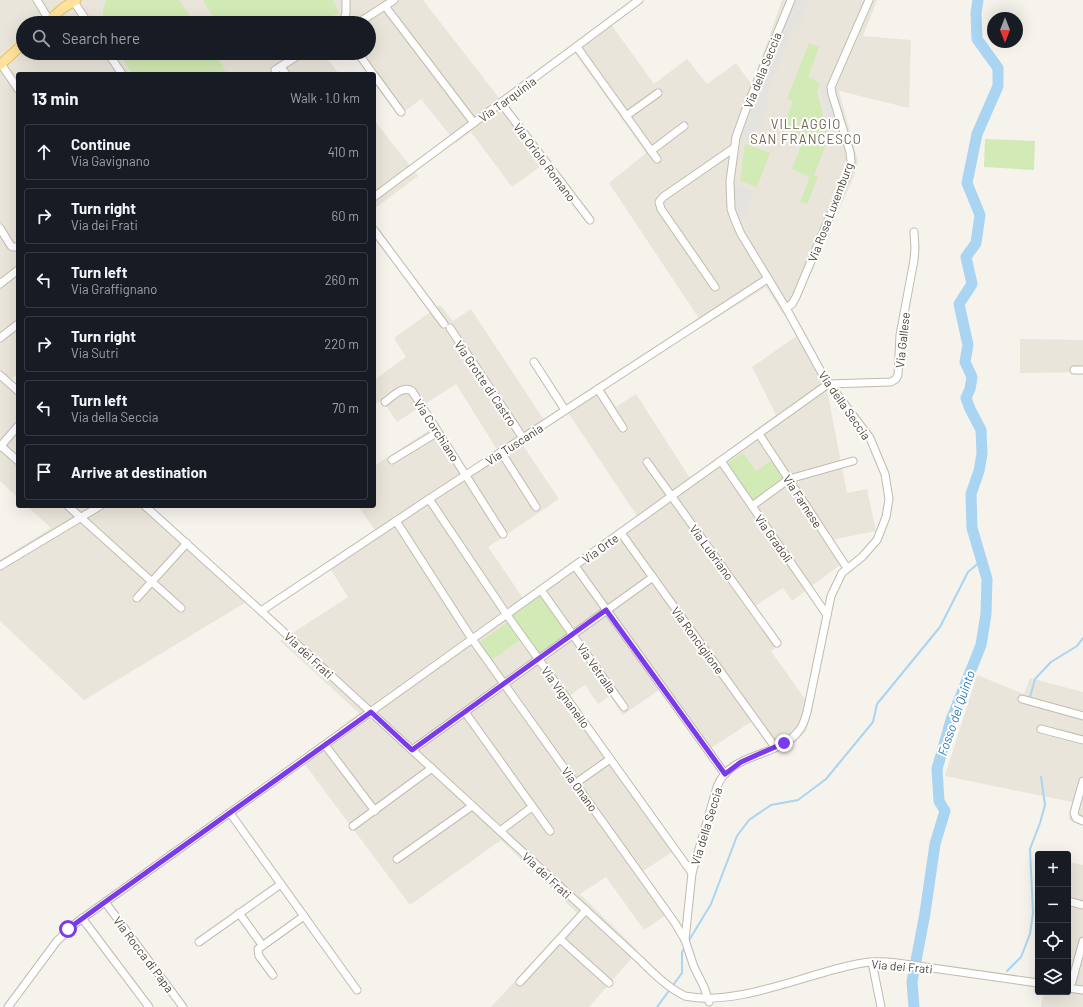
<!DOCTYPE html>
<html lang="en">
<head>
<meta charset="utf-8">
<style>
  :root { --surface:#171b24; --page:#20242c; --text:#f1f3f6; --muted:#9ea1a6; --line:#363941 }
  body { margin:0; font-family:Barlow,sans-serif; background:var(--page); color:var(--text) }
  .controls { position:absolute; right:12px; bottom:12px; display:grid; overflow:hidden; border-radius:4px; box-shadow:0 4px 16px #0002 }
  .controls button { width:36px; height:36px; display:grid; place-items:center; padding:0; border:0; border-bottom:1px solid var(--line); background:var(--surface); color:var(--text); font:20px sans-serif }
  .compass { position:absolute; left:987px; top:12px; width:36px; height:36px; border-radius:50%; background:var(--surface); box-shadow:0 4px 16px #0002; rotate:180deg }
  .stop { position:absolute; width:12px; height:12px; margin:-9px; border:3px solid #7c3aed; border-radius:50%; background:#fff }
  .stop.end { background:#7c3aed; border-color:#fff; box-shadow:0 1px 4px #0008 }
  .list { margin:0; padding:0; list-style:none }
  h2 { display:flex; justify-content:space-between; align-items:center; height:52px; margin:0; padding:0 16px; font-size:17px }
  h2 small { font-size:13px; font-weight:400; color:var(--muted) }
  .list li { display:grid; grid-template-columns:26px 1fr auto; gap:12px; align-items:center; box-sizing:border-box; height:56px; margin:0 8px 8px; padding:0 8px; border:1px solid var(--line); border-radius:4px }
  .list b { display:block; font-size:15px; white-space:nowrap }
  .list p { margin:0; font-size:13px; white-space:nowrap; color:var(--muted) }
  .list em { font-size:13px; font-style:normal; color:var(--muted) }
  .icon { flex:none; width:22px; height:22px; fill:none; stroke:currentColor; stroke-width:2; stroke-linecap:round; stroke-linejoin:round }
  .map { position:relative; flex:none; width:1083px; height:1007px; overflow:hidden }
  .search { position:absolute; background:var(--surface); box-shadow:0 4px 16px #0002; left:16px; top:16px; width:360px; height:44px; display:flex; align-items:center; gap:10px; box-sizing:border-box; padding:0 14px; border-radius:22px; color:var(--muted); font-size:15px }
  .panel { position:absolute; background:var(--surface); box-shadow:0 4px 16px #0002; left:16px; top:72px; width:360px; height:436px; border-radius:4px }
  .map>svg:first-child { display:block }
  .residential { fill:#eae5da }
  .green { fill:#d2eab5 }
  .parking { fill:#e5e3e0 }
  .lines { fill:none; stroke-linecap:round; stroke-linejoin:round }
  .stream { stroke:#a9d4f2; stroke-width:2 }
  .river { stroke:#a9d4f2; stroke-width:11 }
  .minor-casing { stroke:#c2bbae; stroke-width:9 }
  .major-casing { stroke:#e6c16a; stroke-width:11 }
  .minor { stroke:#fff; stroke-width:7 }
  .major { stroke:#ffe39c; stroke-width:9 }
  .route { stroke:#7c3aed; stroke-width:5 }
  .labels { text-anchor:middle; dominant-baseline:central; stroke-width:4; stroke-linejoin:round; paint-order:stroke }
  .street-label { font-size:12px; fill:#4b4439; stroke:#fff }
  .neighbourhood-label { font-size:13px; letter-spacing:1px; fill:#6e6250; stroke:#fff }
  .water-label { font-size:13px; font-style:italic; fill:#2e7ab2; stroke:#fff }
</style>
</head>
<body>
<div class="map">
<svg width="1083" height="1007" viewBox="0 0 1083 1007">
  <rect width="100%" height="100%" fill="#f6f3ec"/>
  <g class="residential">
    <polygon points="0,0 423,0 548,161 512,187 471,132 456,143 421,99 400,115 355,53 369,53 369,23 23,23 23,53 323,53 339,74 18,74 18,374 11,379 18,386 18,498 0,481"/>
    <polygon points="782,0 877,0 863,36 911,40 909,108 839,91 858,161 855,174 796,305 783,314 766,287 704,326 609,183 646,153 572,49 608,20 654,84 687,59 707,84 736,63 752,85"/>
    <polygon points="374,120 418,176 374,209"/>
    <polygon points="440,305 453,321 471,309 548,426 522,444 559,499 488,547 523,598 637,516 565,408 601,384 616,407 636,394 690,478 776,415 752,367 798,335 827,390 847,493 867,489 876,531 831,540 845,561 792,601 783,588 755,606 782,643 771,651 812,709 806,731 792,746 774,753 751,722 705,752 659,690 623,715 610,696 598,704 585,685 569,696 677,849 643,871 672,911 644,930 606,877 580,894 638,951 589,1007 491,1007 578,914 501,840 410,905 300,758 359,713 280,641 348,597 326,562 375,530 358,506 374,506 374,466 437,425 467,472 498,451 456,384 397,422 382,400 374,405 374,380 406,357 394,338"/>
    <polygon points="1020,339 1083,340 1083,372 1020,373"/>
    <polygon points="27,506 150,506 253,598 84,700 0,621 0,560 51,528"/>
    <polygon points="977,675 1024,694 1030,678 1083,692 1083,825 1069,820 1072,802 945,776"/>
    <polygon points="1068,862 1083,865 1083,1007 1041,1007 1043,993 1033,992 1038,919 1038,992 1068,992"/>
  </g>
  <g class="green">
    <polygon points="106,0 179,0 195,23 103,23 103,11"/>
    <polygon points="203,0 333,0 339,13 332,16 330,23 216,23"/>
    <polygon points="809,43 819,47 808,77 820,83 817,92 829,137 814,175 818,177 807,204 800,202 810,177 792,169 804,139 782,129 793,102 787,99"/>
    <polygon points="118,53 215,53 223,66 226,74 133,74"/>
    <polygon points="985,139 1035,141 1034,170 984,167"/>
    <polygon points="745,144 770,153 757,187 740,181"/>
    <polygon points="743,453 756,471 773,460 787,480 753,504 725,465"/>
    <polygon points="541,596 568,635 538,656 511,617"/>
    <polygon points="508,622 520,640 490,661 477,644"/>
  </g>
  <g class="parking">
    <polygon points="794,0 810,0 800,25 795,24 765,98 770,101 754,143 740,137"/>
    <polygon points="824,84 836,88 850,140 832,133 821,92"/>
    <polygon points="735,184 754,191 744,219 739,222 734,205"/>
  </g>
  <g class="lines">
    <g class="stream">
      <polyline points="1030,697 1035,679 1051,662 1077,646 1083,638"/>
      <polyline points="688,942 711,904 737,836 749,820 771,805 798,800 826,779 873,722 877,704 940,627 968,572 981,561"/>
      <polyline points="1007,971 1021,957 1030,934 1033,913 1030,849 1040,823 1045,805 1041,777"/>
      <polyline points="657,1007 682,973 682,952 685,947"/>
    </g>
    <polyline class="river" points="914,1007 912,982 925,913 935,844 945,811 939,801 937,769 951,720 981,645 986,614 987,579 972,528 971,494 979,471 982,454 981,430 970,409 966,398 970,389 972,377 965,362 968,345 959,304 972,284 966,257 976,243 980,215 967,183 977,134 998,86 998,68 977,39 976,13 978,0"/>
    <g class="minor-casing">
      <g id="minor">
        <polyline points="37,0 49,20"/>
        <polyline points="74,2 88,23"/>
        <polyline points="385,6 474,123"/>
        <polyline points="343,23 346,13 346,0"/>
        <polyline points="358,23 394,0"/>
        <polyline points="577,47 657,159"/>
        <polyline points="108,53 122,74"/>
        <polyline points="358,53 373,74"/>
        <polyline points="1,64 18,89"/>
        <polyline points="281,67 286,74"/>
        <polyline points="275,70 302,53"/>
        <polyline points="374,75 401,112"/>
        <polyline points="501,103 590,220"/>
        <polyline points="626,116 658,93"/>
        <polyline points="651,151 684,126"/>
        <polyline points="374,197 639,0"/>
        <polyline points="0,228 11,246 13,247 18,247"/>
        <polyline points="374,230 444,324"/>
        <polyline points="0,284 18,270"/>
        <polyline points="715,287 661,209 659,202 663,197 734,148"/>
        <polyline points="786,308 792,304 796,297 850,168 851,161 850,152 832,94 831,87 869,0"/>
        <polyline points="450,328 523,438"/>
        <polyline points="0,338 18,324"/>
        <polyline points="534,362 565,410"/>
        <polyline points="1074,370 1083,370"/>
        <polyline points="0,375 18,391"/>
        <polyline points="598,389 623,428"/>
        <path d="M385 402C392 397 403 385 412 391L503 534"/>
        <polyline points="759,434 847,568"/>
        <polyline points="0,445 18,461"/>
        <polyline points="0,447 18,426"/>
        <polyline points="501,452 536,507"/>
        <polyline points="392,460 438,432"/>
        <polyline points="721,461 827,615"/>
        <polyline points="647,462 777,643"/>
        <polyline points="429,499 507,615 692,873"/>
        <polyline points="68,506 181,608"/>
        <path d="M145 506 261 611 640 960C653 973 668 988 685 996 736 1007 806 974 857 964 870 961 883 961 897 963L1038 983"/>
        <polyline points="752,506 789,479 853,461"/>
        <polyline points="396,521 472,639 675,923 685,940"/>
        <polyline points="621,533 775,747"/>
        <polyline points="0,566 100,506"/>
        <polyline points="575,566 725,774"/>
        <polyline points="541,590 624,707"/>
        <polyline points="137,598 187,543"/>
        <polyline points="261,611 429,499 767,279"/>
        <polyline points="1022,699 1083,716"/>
        <polyline points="465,712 550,831"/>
        <polyline points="1041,729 1083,740"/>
        <polyline points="325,745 375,811"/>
        <polyline points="412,750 653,577"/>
        <polyline points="1083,781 1074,813 1076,818 1083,821"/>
        <polyline points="576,783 610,759"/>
        <polyline points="230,813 357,990"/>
        <polyline points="353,826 432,768"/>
        <polyline points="500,831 532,807"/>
        <polyline points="397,859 472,806"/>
        <polyline points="1068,901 1083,905"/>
        <polyline points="105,902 183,1007"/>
        <polyline points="239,913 260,942"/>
        <polyline points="82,918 149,1007"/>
        <polyline points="560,939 609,983"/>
        <polyline points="199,942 281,884"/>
        <polyline points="872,962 881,1007"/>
        <polyline points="273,975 259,956 258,949 304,916"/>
        <polyline points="520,982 586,910"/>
        <polyline points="1072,982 1083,941"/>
        <polyline points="1068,988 1083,990"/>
        <path d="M709 1002 704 987 694 967 685 940 692 873 717 787C730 751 781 758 800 729 804 724 805 718 807 712L831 596 842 573 862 557 877 540 886 517 889 499 885 474 870 438 824 377 786 308 741 234 735 220 731 209 730 181 736 137 746 109 791 0"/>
        <polyline points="8,1007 57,941 76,923 828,384 891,382 896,379 898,375 900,335 914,260 915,248 914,232"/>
      </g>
    </g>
    <g class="major-casing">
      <g id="major">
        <polyline points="46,23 63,8 76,0"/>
        <polyline points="0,65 23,44"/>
      </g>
    </g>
    <use href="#minor" class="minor"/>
    <use href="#major" class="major"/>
  </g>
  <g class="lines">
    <polyline class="route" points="68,929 105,902 371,712 412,750 606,610 725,774 741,762 784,743"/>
  </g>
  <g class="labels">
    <g class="street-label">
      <text transform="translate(762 70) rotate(-68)">Via della Seccia</text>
      <text transform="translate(507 99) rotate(-36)">Via Tarquinia</text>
      <text transform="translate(545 162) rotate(53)">Via Oriolo Romano</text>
      <text transform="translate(830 212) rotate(-69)">Via Rosa Luxemburg</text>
      <text transform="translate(902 340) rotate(-84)">Via Gallese</text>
      <text transform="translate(486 383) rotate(56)">Via Grotte di Castro</text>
      <text transform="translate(845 405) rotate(55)">Via della Seccia</text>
      <text transform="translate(437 430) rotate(57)">Via Corchiano</text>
      <text transform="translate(514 444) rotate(-33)">Via Tuscania</text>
      <text transform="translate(803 501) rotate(57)">Via Farnese</text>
      <text transform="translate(774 538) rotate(55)">Via Gradoli</text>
      <text transform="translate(600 548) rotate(-36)">Via Orte</text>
      <text transform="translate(712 552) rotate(54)">Via Lubriano</text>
      <text transform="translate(698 640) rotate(54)">Via Ronciglione</text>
      <text transform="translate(309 655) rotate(43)">Via dei Frati</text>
      <text transform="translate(597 668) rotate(55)">Via Vetralla</text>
      <text transform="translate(566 697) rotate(54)">Via Vignanello</text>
      <text transform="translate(580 789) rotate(54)">Via Onano</text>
      <text transform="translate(706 826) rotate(-73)">Via della Seccia</text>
      <text transform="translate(547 875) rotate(43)">Via dei Frati</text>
      <text transform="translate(144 954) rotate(53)">Via Rocca di Papa</text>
      <text transform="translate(902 966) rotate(5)">Via dei Frati</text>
    </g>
    <g class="neighbourhood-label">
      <text x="806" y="124">VILLAGGIO<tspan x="806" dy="15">SAN FRANCESCO</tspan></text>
    </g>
    <g class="water-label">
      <text transform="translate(956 713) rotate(-71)">Fosso del Quinto</text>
    </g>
  </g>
</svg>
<div class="controls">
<button>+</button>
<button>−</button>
<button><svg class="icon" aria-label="locate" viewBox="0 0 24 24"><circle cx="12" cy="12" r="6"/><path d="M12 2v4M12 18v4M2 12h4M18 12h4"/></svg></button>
<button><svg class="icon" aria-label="layers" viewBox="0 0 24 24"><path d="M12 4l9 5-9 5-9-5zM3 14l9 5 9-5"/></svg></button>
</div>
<svg class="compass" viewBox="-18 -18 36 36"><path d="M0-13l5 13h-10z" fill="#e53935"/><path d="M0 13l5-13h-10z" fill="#9ea1a6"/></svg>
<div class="stop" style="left:68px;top:929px"></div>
<div class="stop end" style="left:784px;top:743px"></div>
<div class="search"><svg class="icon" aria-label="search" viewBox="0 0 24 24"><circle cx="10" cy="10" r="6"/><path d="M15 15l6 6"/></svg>Search here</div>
<section class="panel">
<h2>13 min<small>Walk · 1.0 km</small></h2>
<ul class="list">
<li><svg class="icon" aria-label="ahead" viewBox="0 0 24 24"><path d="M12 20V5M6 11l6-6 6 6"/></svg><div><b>Continue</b><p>Via Gavignano</p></div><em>410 m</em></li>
<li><svg class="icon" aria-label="right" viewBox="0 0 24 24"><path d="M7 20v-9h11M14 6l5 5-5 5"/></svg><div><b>Turn right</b><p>Via dei Frati</p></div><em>60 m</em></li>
<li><svg class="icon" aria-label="left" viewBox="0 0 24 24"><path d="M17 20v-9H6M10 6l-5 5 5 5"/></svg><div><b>Turn left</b><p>Via Graffignano</p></div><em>260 m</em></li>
<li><svg class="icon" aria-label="right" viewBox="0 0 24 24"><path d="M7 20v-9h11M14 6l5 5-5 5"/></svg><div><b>Turn right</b><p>Via Sutri</p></div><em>220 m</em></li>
<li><svg class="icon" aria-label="left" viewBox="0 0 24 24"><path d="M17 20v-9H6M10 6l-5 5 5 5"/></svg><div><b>Turn left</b><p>Via della Seccia</p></div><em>70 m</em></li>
<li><svg class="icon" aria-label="arrive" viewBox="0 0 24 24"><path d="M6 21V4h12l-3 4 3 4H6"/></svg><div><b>Arrive at destination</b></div></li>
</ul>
</section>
</div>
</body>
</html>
